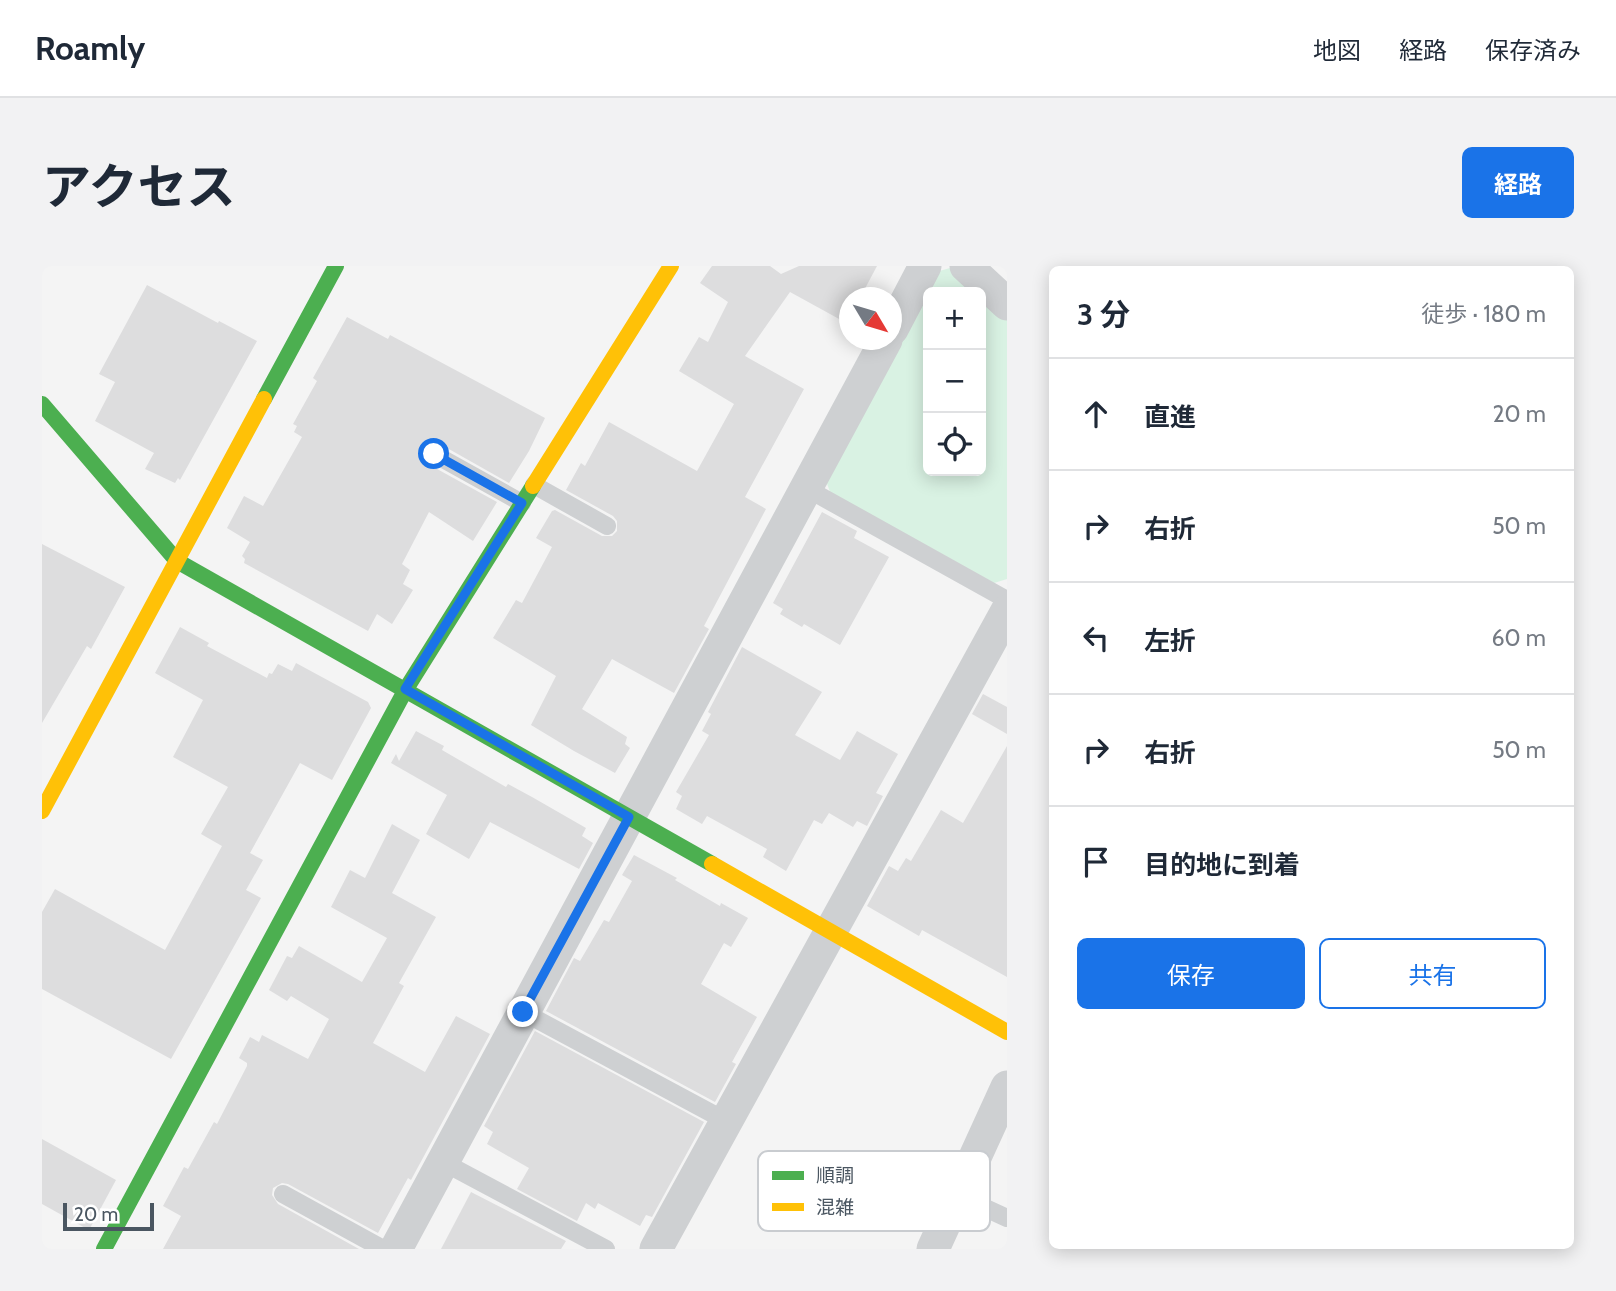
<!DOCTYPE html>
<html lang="ja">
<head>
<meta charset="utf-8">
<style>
  :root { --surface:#fff; --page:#f2f2f3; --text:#1f2937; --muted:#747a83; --line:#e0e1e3; --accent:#1a73e8 }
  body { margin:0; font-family:Cabin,"Noto Sans JP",sans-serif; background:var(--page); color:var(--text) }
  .controls { position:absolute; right:21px; top:21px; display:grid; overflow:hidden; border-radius:10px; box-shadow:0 4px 18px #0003 }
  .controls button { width:63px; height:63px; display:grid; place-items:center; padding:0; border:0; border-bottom:2px solid var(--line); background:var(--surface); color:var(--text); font:35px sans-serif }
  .compass { position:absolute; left:797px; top:21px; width:63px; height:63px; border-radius:50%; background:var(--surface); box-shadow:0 4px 18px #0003; rotate:128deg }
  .scale { position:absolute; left:21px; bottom:18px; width:91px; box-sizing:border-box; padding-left:7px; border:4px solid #4a5661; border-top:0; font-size:19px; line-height:24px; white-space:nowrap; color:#4a5661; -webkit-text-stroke:5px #fff; paint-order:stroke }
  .stop { position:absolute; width:21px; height:21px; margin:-16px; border:5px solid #1a73e8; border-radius:50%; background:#fff }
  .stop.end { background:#1a73e8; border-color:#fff; box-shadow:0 2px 7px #0008 }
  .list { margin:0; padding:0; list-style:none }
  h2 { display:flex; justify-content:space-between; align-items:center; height:91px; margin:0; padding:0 28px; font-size:30px }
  h2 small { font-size:23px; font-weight:400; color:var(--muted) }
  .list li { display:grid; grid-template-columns:46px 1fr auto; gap:21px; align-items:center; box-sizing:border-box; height:112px; padding:0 28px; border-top:2px solid var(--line) }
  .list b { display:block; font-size:26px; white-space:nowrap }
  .list em { font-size:23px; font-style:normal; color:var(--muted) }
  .actions { display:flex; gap:14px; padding:21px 28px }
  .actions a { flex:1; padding:16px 0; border:2px solid var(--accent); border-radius:10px; text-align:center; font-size:24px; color:var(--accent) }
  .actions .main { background:var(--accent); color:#fff }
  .icon { flex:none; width:38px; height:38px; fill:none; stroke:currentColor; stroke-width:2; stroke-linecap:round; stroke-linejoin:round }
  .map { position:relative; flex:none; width:965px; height:983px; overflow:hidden; border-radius:10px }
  header { display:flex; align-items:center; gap:42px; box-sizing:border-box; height:98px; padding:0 35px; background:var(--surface); border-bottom:2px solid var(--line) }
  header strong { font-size:33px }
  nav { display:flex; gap:38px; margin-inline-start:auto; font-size:24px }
  .intro { display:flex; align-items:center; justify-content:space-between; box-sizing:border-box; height:168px; padding:0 42px }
  h1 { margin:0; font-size:49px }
  .button { padding:18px 32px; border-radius:10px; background:var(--accent); color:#fff; font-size:24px; font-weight:700 }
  main { display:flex; gap:42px; padding:0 42px }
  aside { flex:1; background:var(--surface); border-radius:10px; box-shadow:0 4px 18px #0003 }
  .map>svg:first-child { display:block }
  .green { fill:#d9f2e3 }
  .building { fill:#ddddde }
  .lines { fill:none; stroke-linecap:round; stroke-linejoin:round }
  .lane { stroke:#ced0d2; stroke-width:18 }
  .street { stroke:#ced0d2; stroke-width:33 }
  .fast { stroke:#4caf50; stroke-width:16 }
  .slow { stroke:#ffc107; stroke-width:16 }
  .route { stroke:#1a73e8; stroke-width:9 }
  .key { fill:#fff; stroke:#c9ccd0; stroke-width:2 }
  .key-label { font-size:19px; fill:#4a5661 }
</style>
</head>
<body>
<header>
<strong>Roamly</strong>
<nav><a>地図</a><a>経路</a><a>保存済み</a></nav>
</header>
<div class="intro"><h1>アクセス</h1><a class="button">経路</a></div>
<main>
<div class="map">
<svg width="965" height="983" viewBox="0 0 965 983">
  <rect width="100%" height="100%" fill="#f4f4f4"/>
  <polygon class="green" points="908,2 935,26 886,26 886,205 939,205 939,30 965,54 965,313 952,317 788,226 783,212 894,6"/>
  <g class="building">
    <polygon points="670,0 728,0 739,8 757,0 835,0 818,32 808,32 808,59 748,26 703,90 762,123 703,231 724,243 662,360 667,363 632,427 570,393 540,443 585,471 583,478 588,482 573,507 532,485 489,459 514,410 451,372 474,334 480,337 510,281 494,272 510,245 513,244 560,270 570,270 575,265 575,255 571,250 524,224 539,197 543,200 567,156 655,205 692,138 637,105 657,71 666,76 686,36 658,17"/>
    <polygon points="105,19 176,57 177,55 215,75 138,214 136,212 133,217 103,203 112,187 53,155 73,116 57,108"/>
    <polygon points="305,51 346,73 348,69 503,152 487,185 467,217 398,178 391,177 382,182 381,189 386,198 455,236 431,275 387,246 360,298 368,304 361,318 371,324 350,358 335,348 326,365 202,297 203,293 200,290 208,276 185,262 202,230 221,240 260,171 252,166 255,160 251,158 275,115 271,112"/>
    <polygon points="780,246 815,265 812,272 847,291 798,379 762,358 760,361 738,348 741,343 731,337"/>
    <polygon points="0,278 83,321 49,383 45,380 0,457"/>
    <polygon points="138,361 167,377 165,380 225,412 227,407 230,408 236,398 250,405 254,397 326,436 329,442 290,514 258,497 208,587 221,594 204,624 219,632 129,793 0,723 0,646 13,623 123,684 180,580 159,568 186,521 131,491 161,434 113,407"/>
    <polygon points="700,381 780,426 753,469 798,494 815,465 856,488 834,527 841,530 825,560 815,555 811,561 787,547 780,558 772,554 744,605 721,591 725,583 665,550 660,558 634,543 640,530 634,526 667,469 660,465 669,448 666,446"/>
    <polygon points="941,428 965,441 965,468 930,448"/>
    <polygon points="374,465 402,480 400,484 464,521 466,518 490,531 544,562 540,570 551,577 537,603 448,556 427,593 384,568 405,529 349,497 354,488 357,495"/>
    <polygon points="965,480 965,711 880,664 877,670 825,640 847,600 856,605 864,592 869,595 899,544 921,557"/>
    <polygon points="350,558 378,574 350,627 394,651 357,717 362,720 331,777 383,806 414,750 448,768 369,914 366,912 336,967 246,918 240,917 231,922 230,929 236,938 317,983 121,983 139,950 121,940 142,901 146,903 172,856 175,858 205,800 205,797 197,792 208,771 217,776 220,769 266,793 287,753 249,730 245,735 227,724 245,690 250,692 257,680 320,716 345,672 289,641 308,604 323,612"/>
    <polygon points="592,589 635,612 633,614 678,640 679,637 706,652 689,681 682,677 659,718 715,751 690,796 694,798 673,836 504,745 532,692 538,695 562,654 567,656 590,615 580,609"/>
    <polygon points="493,765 662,856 610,951 604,949 598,960 556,937 553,943 544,937 535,955 475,923 487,902 445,878 451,866 442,860"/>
    <polygon points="0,873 74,914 47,964 0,938"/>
    <polygon points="429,926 524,975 519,983 399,983"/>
  </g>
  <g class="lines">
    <g class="lane">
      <polyline points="392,188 480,237"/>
      <polyline points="492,219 565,260"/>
      <polyline points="764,222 965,334"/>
      <polyline points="481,746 684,855"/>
      <polyline points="401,896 564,983"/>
      <polyline points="241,928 341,983"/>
      <polyline points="915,929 965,952"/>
    </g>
    <g class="street">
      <polyline points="924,0 965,38"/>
      <polyline points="850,63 883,0"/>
      <polyline points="354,983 844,74"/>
      <polyline points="614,983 965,345"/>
      <polyline points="891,983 965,821"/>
    </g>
    <g class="fast">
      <polyline points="222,133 294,0"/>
      <polyline points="0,138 135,295 670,598"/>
      <polyline points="62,983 364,423 491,220"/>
    </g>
    <g class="slow">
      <polyline points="491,220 629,0"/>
      <polyline points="0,545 222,133"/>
      <polyline points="670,598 965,766"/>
    </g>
  </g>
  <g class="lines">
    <polyline class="route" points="392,188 480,237 363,423 587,551 481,746"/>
  </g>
  <rect x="716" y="885" width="232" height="80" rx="10" class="key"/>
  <rect x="730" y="905" width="32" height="9" fill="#4caf50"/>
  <rect x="730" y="937" width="32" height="8" fill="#ffc107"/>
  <g class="key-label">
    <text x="774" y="916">順調</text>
    <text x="774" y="948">混雑</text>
  </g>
</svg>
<div class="controls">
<button>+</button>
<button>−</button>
<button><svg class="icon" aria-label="locate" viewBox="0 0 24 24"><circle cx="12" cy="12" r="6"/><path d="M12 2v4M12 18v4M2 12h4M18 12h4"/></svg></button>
</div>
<svg class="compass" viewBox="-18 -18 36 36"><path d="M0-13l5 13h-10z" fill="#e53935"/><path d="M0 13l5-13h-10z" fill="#747a83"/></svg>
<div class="scale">20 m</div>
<div class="stop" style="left:392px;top:188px"></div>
<div class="stop end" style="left:481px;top:746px"></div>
</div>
<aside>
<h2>3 分<small>徒歩 · 180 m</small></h2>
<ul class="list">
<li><svg class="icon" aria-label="ahead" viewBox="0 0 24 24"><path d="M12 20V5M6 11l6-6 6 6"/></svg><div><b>直進</b></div><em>20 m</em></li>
<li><svg class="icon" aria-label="right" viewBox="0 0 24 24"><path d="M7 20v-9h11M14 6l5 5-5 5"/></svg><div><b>右折</b></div><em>50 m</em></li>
<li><svg class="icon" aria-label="left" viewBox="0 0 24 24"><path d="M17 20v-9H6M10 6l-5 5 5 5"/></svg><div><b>左折</b></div><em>60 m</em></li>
<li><svg class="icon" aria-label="right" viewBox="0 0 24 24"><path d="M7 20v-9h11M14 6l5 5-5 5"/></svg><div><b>右折</b></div><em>50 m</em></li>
<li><svg class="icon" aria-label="arrive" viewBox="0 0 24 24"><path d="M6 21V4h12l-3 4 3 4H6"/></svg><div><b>目的地に到着</b></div></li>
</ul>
<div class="actions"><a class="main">保存</a><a>共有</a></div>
</aside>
</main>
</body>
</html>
